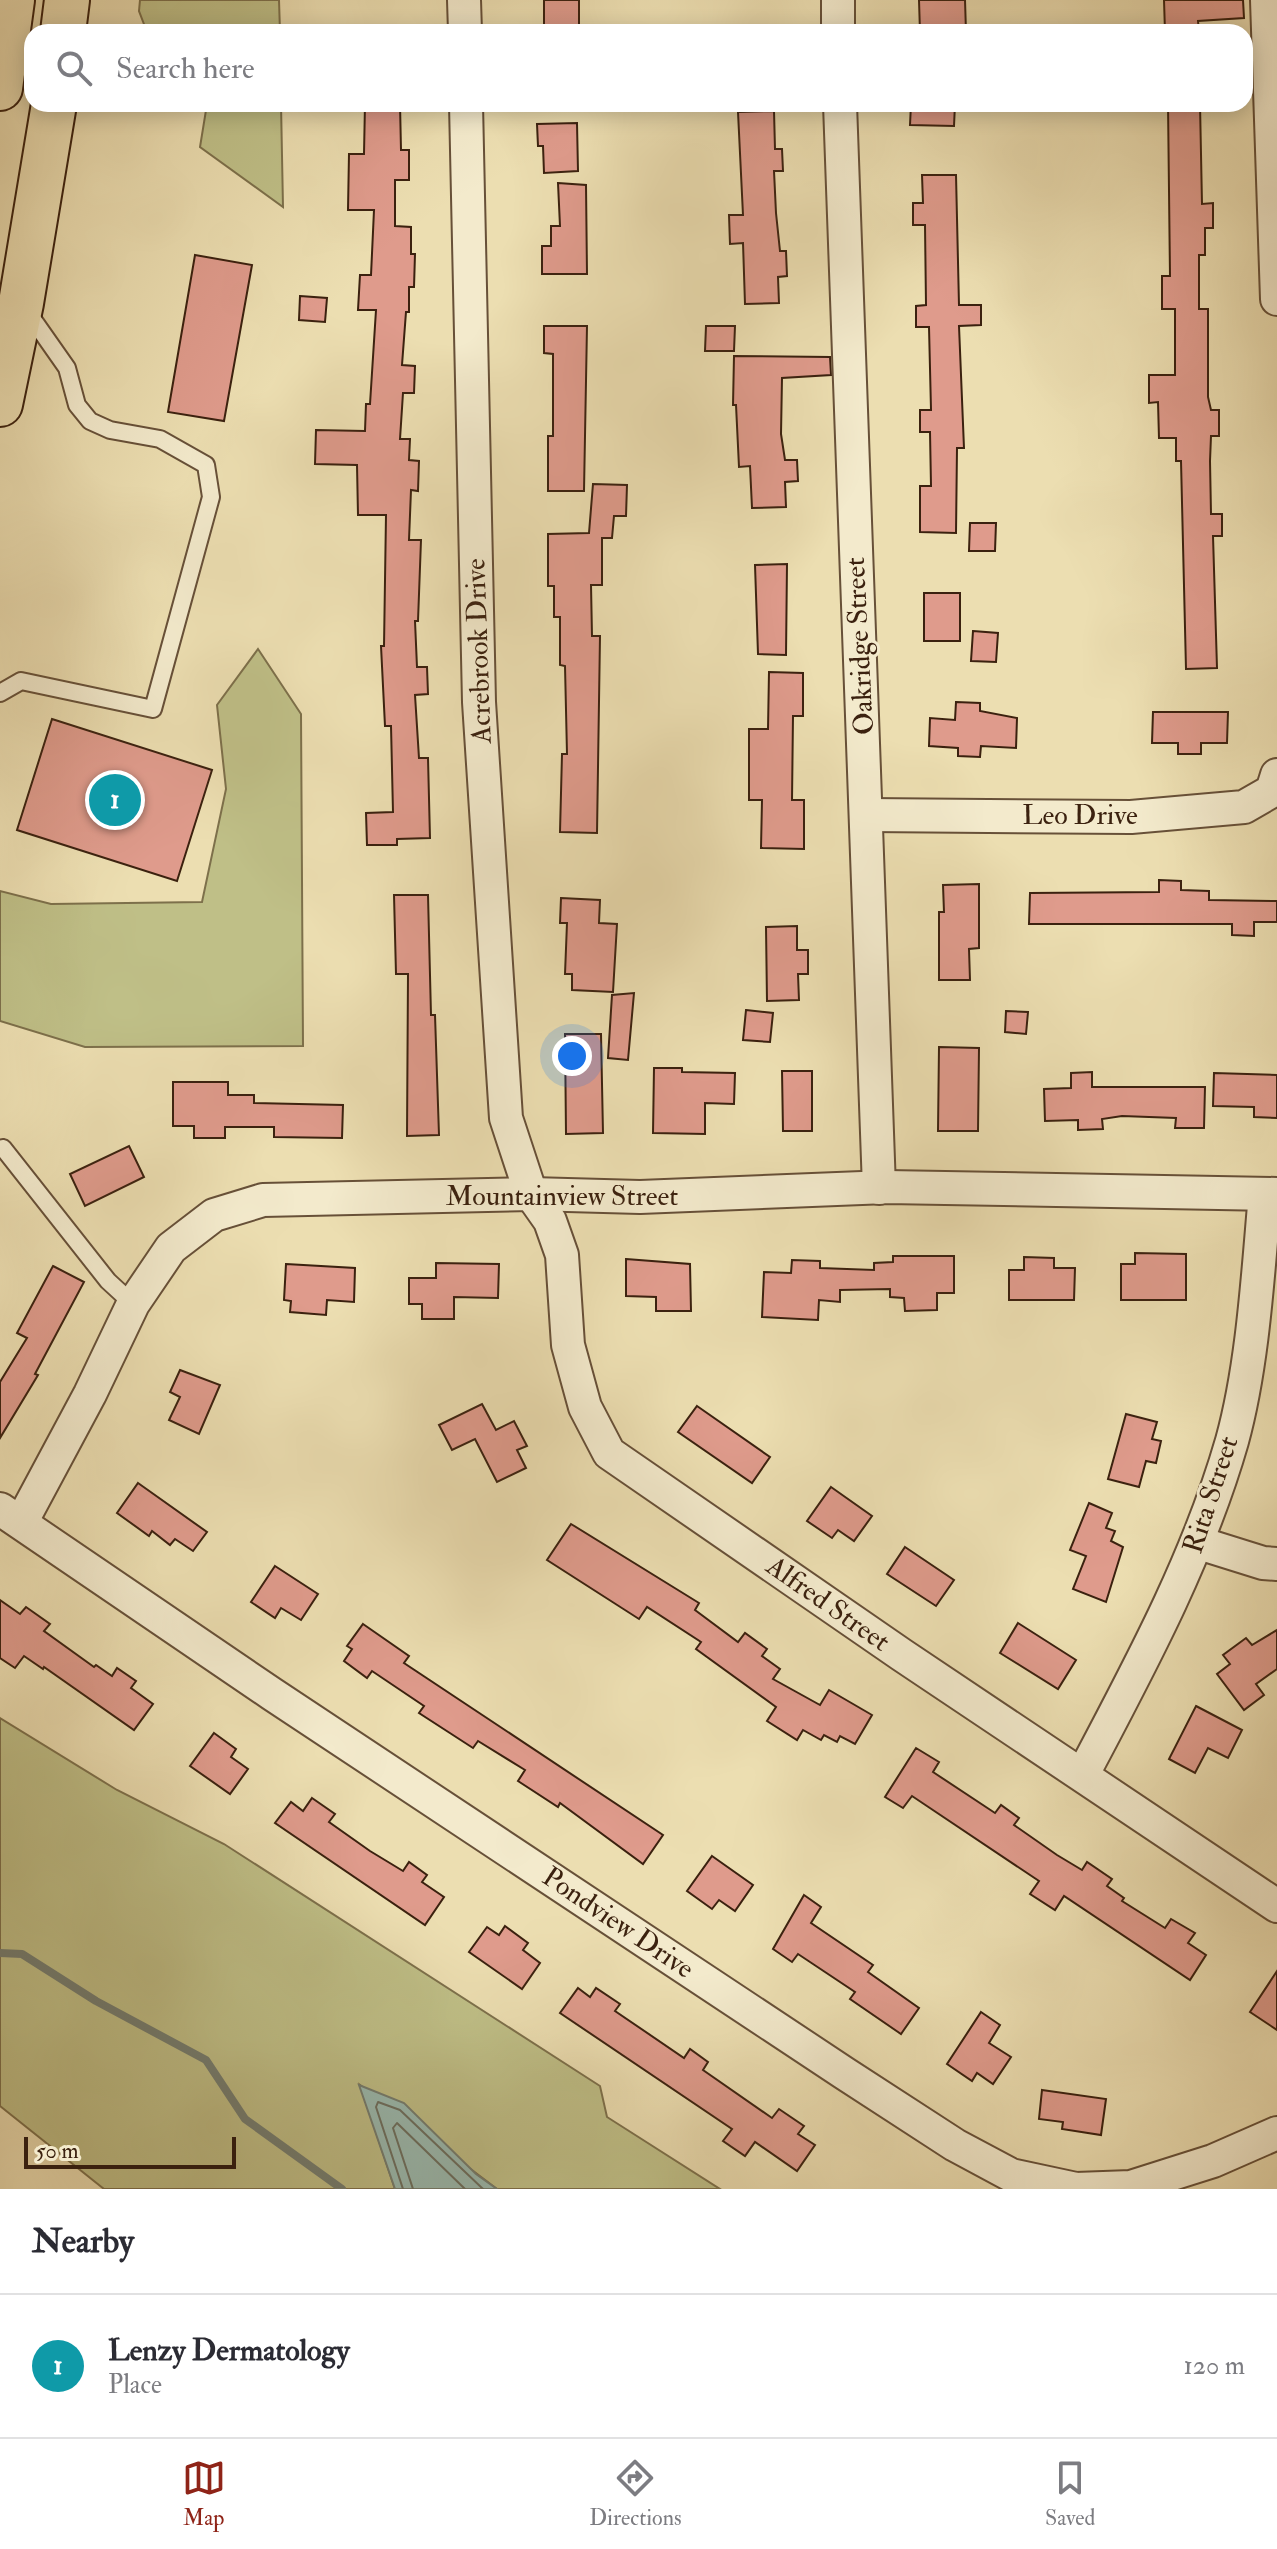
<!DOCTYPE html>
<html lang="en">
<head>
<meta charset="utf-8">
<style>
  :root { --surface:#fff; --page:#f7f7f7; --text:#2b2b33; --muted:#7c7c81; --line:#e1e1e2; --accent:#8f2418 }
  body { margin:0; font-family:"IM FELL Double Pica",serif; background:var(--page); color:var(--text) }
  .scale { position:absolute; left:24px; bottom:20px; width:212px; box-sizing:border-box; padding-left:8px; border:4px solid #3b210f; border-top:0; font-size:22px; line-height:28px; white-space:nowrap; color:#3b210f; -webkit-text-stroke:6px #f3eacc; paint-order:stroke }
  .you { position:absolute; left:572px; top:1056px; width:28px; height:28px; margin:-20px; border:6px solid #fff; border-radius:50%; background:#1a73e8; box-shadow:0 0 0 12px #1a73e833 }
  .badge { display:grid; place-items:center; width:52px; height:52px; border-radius:50%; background:var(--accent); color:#fff; font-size:26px; font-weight:700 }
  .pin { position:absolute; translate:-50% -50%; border:4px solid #fff; box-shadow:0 2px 8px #0006 }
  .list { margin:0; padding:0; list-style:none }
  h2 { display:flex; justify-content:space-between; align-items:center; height:104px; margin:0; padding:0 32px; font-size:34px }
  h2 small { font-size:26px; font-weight:400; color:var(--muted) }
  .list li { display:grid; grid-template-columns:52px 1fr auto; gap:24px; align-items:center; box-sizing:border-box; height:144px; padding:0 32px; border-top:2px solid var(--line) }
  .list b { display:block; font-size:30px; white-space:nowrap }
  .list p { margin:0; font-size:26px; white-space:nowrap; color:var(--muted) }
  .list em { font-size:26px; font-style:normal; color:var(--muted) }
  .icon { flex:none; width:44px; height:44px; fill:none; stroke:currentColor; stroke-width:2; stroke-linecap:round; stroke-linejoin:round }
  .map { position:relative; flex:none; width:1277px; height:2189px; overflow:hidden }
  .search { position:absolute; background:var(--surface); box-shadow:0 4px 20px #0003; left:24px; right:24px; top:24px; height:88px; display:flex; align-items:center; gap:20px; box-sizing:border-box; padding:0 28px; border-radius:24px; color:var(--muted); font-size:30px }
  .sheet { height:248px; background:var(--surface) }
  nav { display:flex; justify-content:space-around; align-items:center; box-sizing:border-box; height:112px; border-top:2px solid var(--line); background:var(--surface); font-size:22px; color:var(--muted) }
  nav a { display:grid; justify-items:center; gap:4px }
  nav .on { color:var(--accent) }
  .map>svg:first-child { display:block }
  .green { fill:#bfbf87; stroke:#7d704b; stroke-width:2 }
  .water { fill:#99bbb2; stroke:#737d71; stroke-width:2 }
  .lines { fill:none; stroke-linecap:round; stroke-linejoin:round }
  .shore { stroke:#6a6e60; stroke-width:2 }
  .stream { stroke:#737d71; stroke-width:8 }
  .building { fill:#df9b8c; stroke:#3b210f; stroke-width:2 }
  .lane-casing { stroke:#675038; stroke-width:20 }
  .street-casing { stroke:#675038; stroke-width:36 }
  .primary-casing { stroke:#3b210f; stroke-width:48 }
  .lane { stroke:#f3eacc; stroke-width:16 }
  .street { stroke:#f3eacc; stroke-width:32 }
  .primary { stroke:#ecdeb1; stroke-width:44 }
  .labels { text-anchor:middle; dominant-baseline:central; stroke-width:6; stroke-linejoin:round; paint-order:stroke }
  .street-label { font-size:28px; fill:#3b210f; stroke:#f3eacc }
</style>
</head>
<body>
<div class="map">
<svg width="1277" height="2189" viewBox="0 0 1277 2189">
  <rect width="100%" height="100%" fill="#ecdeb1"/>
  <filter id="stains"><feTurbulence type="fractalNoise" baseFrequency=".0025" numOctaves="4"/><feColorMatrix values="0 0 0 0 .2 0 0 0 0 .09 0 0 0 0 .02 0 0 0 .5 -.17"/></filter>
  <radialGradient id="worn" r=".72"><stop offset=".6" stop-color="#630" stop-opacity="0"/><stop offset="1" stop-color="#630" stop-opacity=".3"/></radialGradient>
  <g class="green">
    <polygon points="140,0 279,0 280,32 147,32 139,11"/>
    <polygon points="207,104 281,104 283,207 200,147"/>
    <polygon points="258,649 301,714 303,1046 85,1047 0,1021 0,891 51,904 202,902 226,789 217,705"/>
    <polygon points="0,1718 117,1790 224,1844 600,2086 607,2117 720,2189 497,2189 360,2085 395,2189 104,2189 0,2106"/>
  </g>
  <polygon class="water" points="359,2085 404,2103 476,2174 497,2189 395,2189"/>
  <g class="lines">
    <g class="shore">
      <polyline points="403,2189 376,2107 378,2102 400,2110 483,2189"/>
      <polyline points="413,2189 393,2128 397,2123 465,2189"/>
    </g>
    <polyline class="stream" points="0,1953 22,1954 96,2001 206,2060 245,2119 342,2189"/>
  </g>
  <g class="building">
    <rect x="544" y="0" width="35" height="32"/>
    <polygon points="919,0 965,0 966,32 920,32"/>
    <polygon points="1164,0 1243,0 1244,18 1198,21 1199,32 1165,32"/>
    <polygon points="365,104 400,104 401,150 409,150 409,180 395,180 395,226 411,227 411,254 415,254 414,287 409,287 409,312 406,312 402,365 415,366 414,393 403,393 400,439 410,439 409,460 419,461 418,491 411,490 409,540 421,540 418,621 415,621 417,667 427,667 428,694 415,695 419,758 428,758 430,838 397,839 397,845 367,845 366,813 393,812 391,726 385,726 381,646 384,646 386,515 358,515 357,465 315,464 316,430 365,431 366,404 370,404 376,310 358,310 360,275 371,275 374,210 348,210 349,154 364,154"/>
    <polygon points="911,104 955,104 954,126 910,125"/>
    <polygon points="1168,104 1200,104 1202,204 1213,203 1213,228 1205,228 1205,255 1199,255 1199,309 1208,309 1208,397 1211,410 1219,410 1219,436 1211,436 1210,461 1211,514 1222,514 1222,536 1213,536 1217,668 1186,669 1181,461 1176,461 1176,438 1159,438 1158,402 1149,403 1149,375 1175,375 1175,309 1162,309 1162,276 1170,276"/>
    <polygon points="774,111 775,149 782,149 783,171 774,171 776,213 780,251 786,251 787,276 778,277 779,303 745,304 743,243 730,244 729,215 743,215 738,112"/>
    <polygon points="577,123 578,171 544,173 543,146 538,146 537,124"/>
    <polygon points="922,175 956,175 959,305 981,305 981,325 959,326 964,448 957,448 956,533 920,532 920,486 931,486 930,432 920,432 920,410 931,410 929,327 916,327 916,306 926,305 925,225 913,225 913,203 923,203"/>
    <polygon points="558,183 586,185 587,274 542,274 542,246 551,246 551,226 560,226"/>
    <polygon points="195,255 252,265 224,421 168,412"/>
    <polygon points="300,296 327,298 325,322 299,320"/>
    <polygon points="544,326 587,326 584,491 548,491 548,436 553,436 553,354 544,353"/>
    <polygon points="706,326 735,326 734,351 705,351"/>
    <polygon points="734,356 830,357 831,375 782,378 781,434 785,460 797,460 798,481 785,482 786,507 752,508 750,466 739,467 736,405 733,405"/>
    <polygon points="593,484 627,485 626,516 614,516 612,538 602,538 602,585 591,585 592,636 600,636 597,833 560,832 562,754 567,754 565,666 560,665 560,617 554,617 554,586 548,586 548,534 589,533"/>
    <polygon points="970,523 996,523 995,551 969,551"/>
    <polygon points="787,564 786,655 758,654 755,565"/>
    <rect x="924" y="593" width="36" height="48"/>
    <polygon points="973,631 998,633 996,662 971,661"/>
    <polygon points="769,672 803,673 803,716 793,716 792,800 804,800 804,849 761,848 762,800 749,800 749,729 768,729"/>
    <polygon points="956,702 980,703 980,711 1017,718 1016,748 981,746 980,757 958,756 958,748 929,746 930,718 955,720"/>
    <polygon points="1153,712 1228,712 1227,743 1201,743 1201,754 1178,754 1178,743 1152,743"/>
    <polygon points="52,719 212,770 177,881 17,830"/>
    <polygon points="1159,880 1181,881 1181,890 1209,891 1209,900 1277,901 1277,922 1254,922 1254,936 1232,935 1232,924 1029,924 1030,893 1159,892"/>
    <polygon points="979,884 979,948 969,949 970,980 939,980 939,912 944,912 943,885"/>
    <polygon points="394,895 428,895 431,1015 435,1015 439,1135 407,1136 408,974 396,974"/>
    <polygon points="561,898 600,900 599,923 617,924 613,992 572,990 572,974 565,974 567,923 560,923"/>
    <polygon points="797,926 797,950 808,950 808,974 798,974 799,1000 767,1001 766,927"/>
    <polygon points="634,993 628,1060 608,1058 612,995"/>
    <polygon points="746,1010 773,1013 770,1042 743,1040"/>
    <polygon points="1006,1011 1028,1012 1026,1034 1005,1032"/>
    <polygon points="565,1034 601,1034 603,1133 566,1134"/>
    <polygon points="939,1047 979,1048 978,1131 938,1131"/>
    <polygon points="654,1068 682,1068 682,1072 735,1073 734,1104 705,1103 705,1134 653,1133"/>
    <polygon points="782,1071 812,1071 812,1131 783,1131"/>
    <polygon points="1092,1072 1092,1087 1205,1087 1204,1128 1175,1128 1176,1118 1122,1116 1102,1119 1103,1129 1078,1130 1078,1120 1045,1121 1044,1089 1071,1088 1071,1073"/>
    <polygon points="1214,1073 1277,1075 1277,1118 1254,1117 1254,1107 1213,1106"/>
    <polygon points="173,1082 228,1082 228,1095 254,1095 254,1103 343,1105 342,1138 274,1137 274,1127 225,1127 225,1138 194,1138 194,1126 173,1126"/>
    <polygon points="129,1146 144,1177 85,1206 70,1174"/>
    <polygon points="1135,1253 1186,1254 1186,1300 1121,1300 1121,1264 1135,1264"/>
    <polygon points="893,1256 954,1256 954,1293 937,1293 937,1310 905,1311 904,1298 890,1297 890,1289 840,1290 840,1302 819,1300 818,1320 762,1317 764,1272 791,1273 792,1260 820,1261 820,1268 874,1270 874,1263 893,1262"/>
    <polygon points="1024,1257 1054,1258 1054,1268 1075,1268 1074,1300 1009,1300 1009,1270 1024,1270"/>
    <polygon points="626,1259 690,1264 691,1311 656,1311 656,1297 626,1296"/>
    <polygon points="436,1263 499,1264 498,1298 454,1297 454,1319 422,1319 422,1304 409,1304 409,1278 436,1278"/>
    <polygon points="286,1264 355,1268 354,1302 327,1300 326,1315 290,1312 291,1301 284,1300"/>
    <polygon points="53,1266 84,1282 35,1374 38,1375 0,1438 0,1382 27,1338 17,1333"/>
    <polygon points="180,1370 220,1385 199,1434 169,1420 180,1397 170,1392"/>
    <polygon points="482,1404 496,1430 514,1421 527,1446 517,1450 526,1468 497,1482 475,1439 452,1450 439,1425"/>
    <polygon points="697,1406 770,1457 752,1483 678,1432"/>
    <polygon points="1126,1414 1157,1422 1152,1439 1161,1441 1156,1463 1146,1461 1139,1487 1108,1479"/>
    <polygon points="138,1483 207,1532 193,1551 175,1539 170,1545 152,1531 149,1536 117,1513"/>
    <polygon points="831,1487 872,1516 854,1541 838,1530 832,1538 807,1521"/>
    <polygon points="1089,1503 1112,1513 1106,1528 1115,1531 1111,1541 1123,1547 1106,1602 1073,1589 1086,1556 1070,1550"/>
    <polygon points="571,1524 699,1603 695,1610 738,1642 745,1633 767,1649 762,1656 780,1669 773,1679 820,1705 829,1690 872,1715 855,1744 840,1736 837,1742 824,1735 821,1740 803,1730 797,1740 767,1721 776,1707 696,1649 701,1642 647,1607 639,1619 547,1560"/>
    <polygon points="905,1547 954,1580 936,1606 887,1574"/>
    <polygon points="275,1566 318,1594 301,1620 281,1608 275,1618 251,1602"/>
    <polygon points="0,1600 20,1614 26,1607 50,1624 44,1631 94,1667 96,1665 112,1676 117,1668 136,1681 131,1688 153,1704 134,1730 44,1667 43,1669 24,1656 15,1668 0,1658"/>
    <polygon points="1018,1623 1076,1660 1058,1689 1000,1653"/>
    <polygon points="363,1624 409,1656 404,1663 663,1835 643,1864 560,1803 558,1807 518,1781 525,1770 478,1741 473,1748 419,1713 424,1706 372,1671 367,1678 344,1661 352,1649 347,1646"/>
    <polygon points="1277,1630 1277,1669 1256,1684 1264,1695 1244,1710 1217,1674 1230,1664 1223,1655 1246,1638 1252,1645"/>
    <polygon points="1196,1706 1242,1730 1228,1758 1208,1748 1195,1773 1169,1759"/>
    <polygon points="214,1733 236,1749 231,1757 248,1769 230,1794 190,1766"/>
    <polygon points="916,1748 939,1762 933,1772 995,1813 1001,1805 1019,1818 1014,1825 1057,1855 1082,1870 1087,1862 1112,1879 1107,1886 1124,1898 1122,1901 1165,1928 1171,1919 1195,1933 1188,1943 1206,1955 1190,1980 1064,1896 1055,1910 1030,1894 1039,1881 912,1796 903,1808 885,1797"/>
    <polygon points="312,1798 335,1814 329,1822 370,1851 403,1871 409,1862 427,1875 422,1882 444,1897 425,1925 275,1823 291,1802 303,1811"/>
    <polygon points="712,1856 753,1885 735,1911 719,1900 712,1909 687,1891"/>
    <polygon points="804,1895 821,1907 811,1923 873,1965 868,1972 919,2008 901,2034 850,1999 855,1992 798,1954 792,1962 773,1949"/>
    <polygon points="505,1926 528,1943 523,1950 540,1963 522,1989 469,1952 487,1927 499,1935"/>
    <polygon points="1277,1971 1277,2030 1250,2012"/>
    <polygon points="578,1988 590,1997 596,1988 620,2004 615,2011 684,2058 690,2049 708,2062 703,2070 772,2118 779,2109 804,2126 798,2134 815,2145 797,2171 755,2142 745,2156 723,2141 732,2129 560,2013"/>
    <polygon points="981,2012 1000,2025 989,2043 1011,2057 993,2084 977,2073 972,2081 947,2064"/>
    <polygon points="1042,2090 1106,2099 1101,2135 1062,2129 1063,2122 1039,2119"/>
  </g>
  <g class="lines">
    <g class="lane-casing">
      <g id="lane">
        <polyline points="0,693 21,681 153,709 211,497 206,465 160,439 110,430 90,421 77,405 67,368 27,311"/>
        <polyline points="3,1148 108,1281 133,1304"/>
      </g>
    </g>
    <g class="street-casing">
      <g id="street">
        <polyline points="464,0 465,32"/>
        <polyline points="838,0 838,32"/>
        <polyline points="1267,0 1277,299"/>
        <polyline points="466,104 479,702 506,1118 531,1194 550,1221 562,1255 568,1345 585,1407 609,1453 902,1655 1277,1906"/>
        <polyline points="840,104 879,1188"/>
        <polyline points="867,815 1131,817 1244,807 1272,791 1277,775"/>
        <polyline points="0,1509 272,1694 844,2073 955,2145 1011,2175 1076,2189 1131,2187 1213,2161 1277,2133"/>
        <polyline points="22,1521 90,1394 133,1304 171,1248 214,1215 263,1200 531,1194 640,1197 887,1187 1277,1194"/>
        <polyline points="1199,1543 1263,1563 1277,1564"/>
        <path d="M1083 1774C1140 1666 1198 1559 1232 1441 1253 1365 1258 1273 1265 1194"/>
      </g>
    </g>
    <g class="primary-casing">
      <g id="primary">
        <polyline points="63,32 67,0"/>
        <polyline points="0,88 12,0"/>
        <polyline points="0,404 21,303 54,104"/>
      </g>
    </g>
    <use href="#lane" class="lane"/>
    <use href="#street" class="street"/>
    <use href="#primary" class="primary"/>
  </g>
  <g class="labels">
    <g class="street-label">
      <text transform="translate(860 646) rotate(-93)">Oakridge Street</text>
      <text transform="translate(479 651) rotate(-92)">Acrebrook Drive</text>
      <text x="1080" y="815">Leo Drive</text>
      <text x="562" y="1196">Mountainview Street</text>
      <text transform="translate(1211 1495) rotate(-72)">Rita Street</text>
      <text transform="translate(828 1604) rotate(35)">Alfred Street</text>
      <text transform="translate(618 1923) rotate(34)">Pondview Drive</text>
    </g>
  </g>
  <rect width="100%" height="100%" filter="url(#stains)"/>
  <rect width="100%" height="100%" fill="url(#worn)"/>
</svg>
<div class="scale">50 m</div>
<div class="you"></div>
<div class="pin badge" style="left:115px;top:800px;background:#0f9aa8">1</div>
<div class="search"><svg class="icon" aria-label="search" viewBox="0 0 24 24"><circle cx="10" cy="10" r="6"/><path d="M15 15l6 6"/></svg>Search here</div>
</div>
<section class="sheet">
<h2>Nearby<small></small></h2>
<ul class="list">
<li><span class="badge" style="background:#0f9aa8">1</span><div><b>Lenzy Dermatology</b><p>Place</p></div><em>120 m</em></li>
</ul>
</section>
<nav>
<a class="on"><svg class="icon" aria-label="map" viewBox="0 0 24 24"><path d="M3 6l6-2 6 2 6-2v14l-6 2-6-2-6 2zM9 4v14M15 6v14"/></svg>Map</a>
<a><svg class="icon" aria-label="directions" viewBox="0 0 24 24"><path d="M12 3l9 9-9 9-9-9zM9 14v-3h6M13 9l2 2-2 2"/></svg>Directions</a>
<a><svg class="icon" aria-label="saved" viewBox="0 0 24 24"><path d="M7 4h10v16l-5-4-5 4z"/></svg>Saved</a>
</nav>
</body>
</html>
